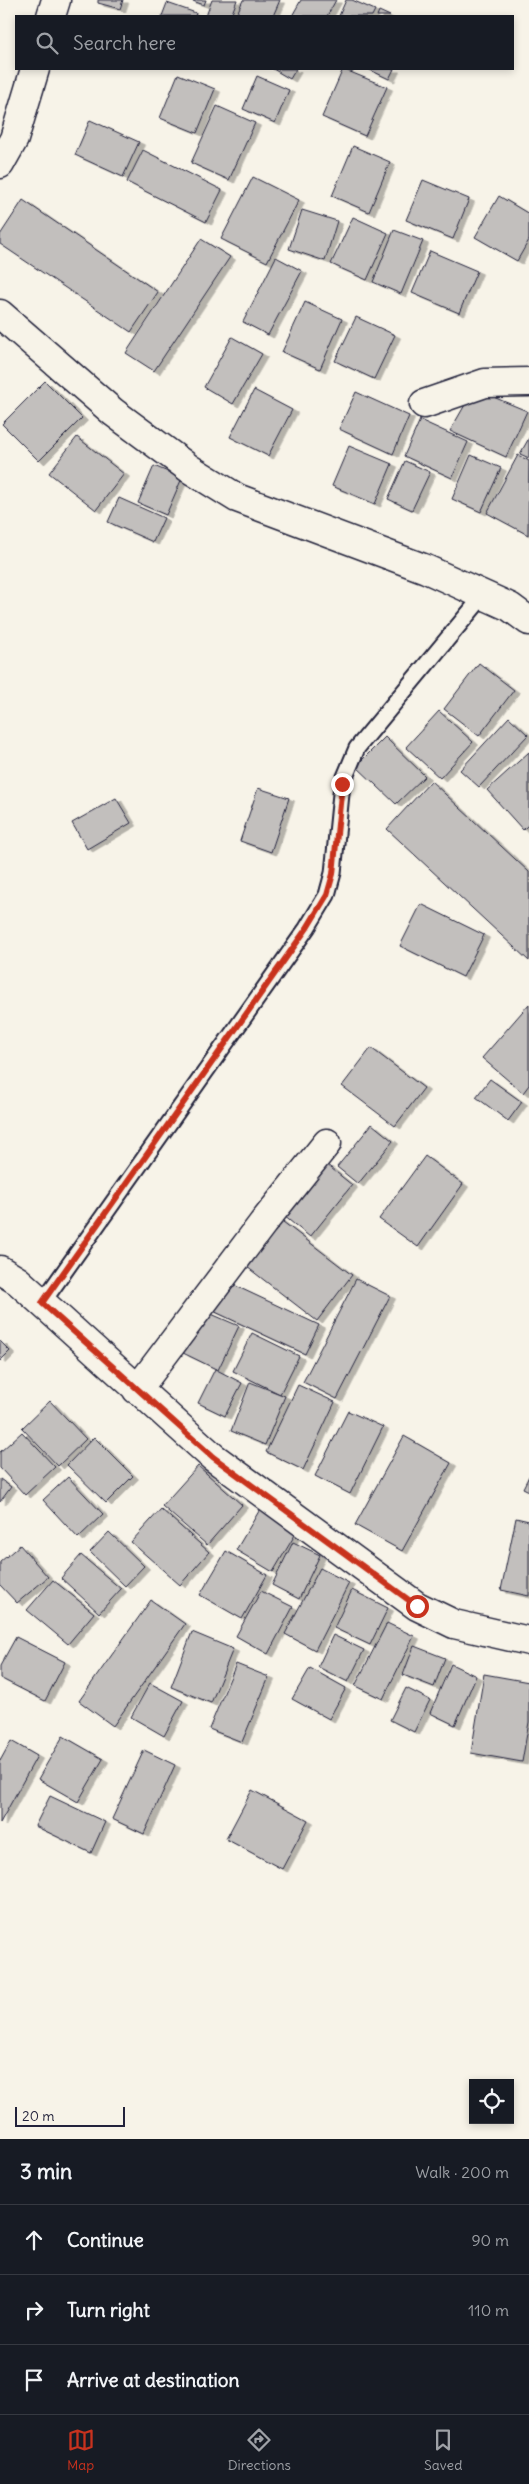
<!DOCTYPE html>
<html lang="en">
<head>
<meta charset="utf-8">
<style>
  :root { --surface:#171b24; --page:#242831; --text:#f1f3f6; --muted:#9ea1a6; --line:#363941; --accent:#c8321e }
  body { margin:0; font-family:Delius,sans-serif; background:var(--page); color:var(--text) }
  .controls { position:absolute; right:15px; bottom:15px; display:grid; overflow:hidden; border-radius:0px; box-shadow:0 2px 8px #0003 }
  .controls button { width:45px; height:45px; display:grid; place-items:center; padding:0; border:0; border-bottom:1px solid var(--line); background:var(--surface); color:var(--text); font:25px sans-serif }
  .scale { position:absolute; left:15px; bottom:12px; width:110px; box-sizing:border-box; padding-left:5px; border:2px solid #22223b; border-top:0; font-size:14px; line-height:18px; white-space:nowrap; color:#22223b; -webkit-text-stroke:4px #f7f3e8; paint-order:stroke }
  .stop { position:absolute; width:15px; height:15px; margin:-11px; border:4px solid #c8321e; border-radius:50%; background:#fff }
  .stop.end { background:#c8321e; border-color:#fff; box-shadow:0 1px 5px #0008 }
  .list { margin:0; padding:0; list-style:none }
  h2 { display:flex; justify-content:space-between; align-items:center; height:65px; margin:0; padding:0 20px; font-size:21px }
  h2 small { font-size:16px; font-weight:400; color:var(--muted) }
  .list li { display:grid; grid-template-columns:32px 1fr auto; gap:15px; align-items:center; box-sizing:border-box; height:70px; padding:0 20px; border-top:1px solid var(--line) }
  .list b { display:block; font-size:19px; white-space:nowrap }
  .list em { font-size:16px; font-style:normal; color:var(--muted) }
  .icon { flex:none; width:28px; height:28px; fill:none; stroke:currentColor; stroke-width:2; stroke-linecap:round; stroke-linejoin:round }
  .map { position:relative; flex:none; width:529px; height:2139px; overflow:hidden }
  .search { position:absolute; background:var(--surface); box-shadow:0 2px 8px #0003; left:15px; right:15px; top:15px; height:55px; display:flex; align-items:center; gap:12px; box-sizing:border-box; padding:0 18px; border-radius:0px; color:var(--muted); font-size:19px }
  .sheet { height:275px; background:var(--surface) }
  nav { display:flex; justify-content:space-around; align-items:center; box-sizing:border-box; height:70px; border-top:1px solid var(--line); background:var(--surface); font-size:14px; color:var(--muted) }
  nav a { display:grid; justify-items:center; gap:2px }
  nav .on { color:var(--accent) }
  .map>svg:first-child { display:block }
  .building { fill:#c2bfbd; stroke:#22223b; filter:url(#shadow) }
  .lines { fill:none; stroke-linecap:round; stroke-linejoin:round }
  .service-casing { stroke:#22223b; stroke-width:19 }
  .minor-casing { stroke:#22223b; stroke-width:31 }
  .primary-casing { stroke:#22223b; stroke-width:31 }
  .service { stroke:#f7f3e8; stroke-width:15 }
  .minor { stroke:#f7f3e8; stroke-width:28 }
  .primary { stroke:#f7f3e8; stroke-width:28 }
  .route { stroke:#c8321e; stroke-width:6 }
</style>
</head>
<body>
<div class="map">
<svg width="529" height="2139" viewBox="0 0 529 2139">
  <defs>
    <filter id="shadow"><feDropShadow dx="5.5" dy="3" stdDeviation="0" flood-color="#0004"/></filter>
  </defs>
  <rect width="100%" height="100%" fill="#f7f3e8"/>
  <filter id="ink" filterUnits="userSpaceOnUse"><feTurbulence type="fractalNoise" baseFrequency=".02" numOctaves="2"/><feDisplacementMap in="SourceGraphic" scale="10" xChannelSelector="R" yChannelSelector="G"/><feConvolveMatrix kernelMatrix="1 2 1 2 8 2 1 2 1" color-interpolation-filters="sRGB"/></filter>
  <g filter="url(#ink)">
    <g class="building">
      <polygon points="98,0 123,0 120,9 98,3"/>
      <polygon points="190,0 206,0 204,5"/>
      <polygon points="212,0 237,0 231,16 206,16"/>
      <polygon points="243,0 280,0 273,16 236,16"/>
      <polygon points="301,0 336,0 327,16 292,16"/>
      <polygon points="346,0 352,0 375,10 372,16 339,16"/>
      <polygon points="167,3 196,13 195,16 162,16"/>
      <polygon points="379,11 390,16 377,16"/>
      <polygon points="273,69 296,69 290,79"/>
      <polygon points="343,69 387,87 365,136 322,117"/>
      <polygon points="368,69 394,69 389,79"/>
      <polygon points="178,74 215,89 197,133 160,118"/>
      <polygon points="257,76 289,90 275,123 243,109"/>
      <polygon points="217,106 255,123 229,180 191,163"/>
      <polygon points="90,120 139,142 123,177 75,155"/>
      <polygon points="353,146 390,162 369,212 332,196"/>
      <polygon points="143,150 222,190 206,222 127,182"/>
      <polygon points="253,177 299,200 267,262 221,239"/>
      <polygon points="423,180 469,199 453,239 406,220"/>
      <polygon points="499,196 529,214 529,240 517,261 475,237"/>
      <polygon points="23,200 158,292 131,332 0,244 0,235"/>
      <polygon points="302,210 337,221 325,261 289,249"/>
      <polygon points="353,217 388,233 367,280 331,264"/>
      <polygon points="394,230 423,241 401,294 373,282"/>
      <polygon points="201,239 230,257 154,371 126,353"/>
      <polygon points="430,251 477,271 459,313 412,293"/>
      <polygon points="276,257 302,271 268,335 243,322"/>
      <polygon points="305,302 342,319 320,369 282,352"/>
      <polygon points="356,317 395,335 374,379 335,361"/>
      <polygon points="232,337 262,354 233,404 204,387"/>
      <polygon points="45,381 82,418 39,461 2,424"/>
      <polygon points="474,389 527,411 506,457 450,431"/>
      <polygon points="254,390 292,410 268,456 230,437"/>
      <polygon points="356,392 409,416 393,454 339,429"/>
      <polygon points="420,420 468,442 452,478 404,456"/>
      <polygon points="77,437 124,474 96,510 49,473"/>
      <polygon points="529,438 529,458 520,454"/>
      <polygon points="349,446 392,464 375,504 332,486"/>
      <polygon points="471,455 501,468 481,512 452,499"/>
      <polygon points="518,455 529,461 528,535 487,513"/>
      <polygon points="405,461 430,472 412,510 388,499"/>
      <polygon points="154,466 182,478 166,515 138,503"/>
      <polygon points="119,498 164,518 153,542 108,522"/>
      <polygon points="479,663 514,690 479,736 444,709"/>
      <polygon points="439,711 473,742 440,778 406,747"/>
      <polygon points="509,717 528,735 479,787 460,770"/>
      <polygon points="385,737 425,776 396,804 356,766"/>
      <polygon points="529,752 529,824 523,830 487,790"/>
      <polygon points="431,781 529,872 529,961 387,829"/>
      <polygon points="258,788 289,798 271,852 240,841"/>
      <polygon points="116,798 131,823 87,849 72,823"/>
      <polygon points="421,904 484,935 463,977 400,946"/>
      <polygon points="529,1004 529,1085 523,1093 482,1058"/>
      <polygon points="371,1048 424,1088 395,1126 342,1086"/>
      <polygon points="490,1079 522,1102 508,1121 476,1097"/>
      <polygon points="372,1124 393,1141 358,1184 337,1167"/>
      <polygon points="425,1156 463,1184 418,1247 379,1219"/>
      <polygon points="326,1164 352,1185 310,1237 284,1216"/>
      <polygon points="274,1215 352,1275 317,1321 238,1260"/>
      <polygon points="356,1279 390,1296 337,1399 303,1382"/>
      <polygon points="223,1280 319,1325 305,1354 209,1309"/>
      <polygon points="202,1310 239,1326 218,1370 183,1353"/>
      <polygon points="252,1333 299,1356 280,1394 233,1371"/>
      <polygon points="0,1341 10,1351 0,1361"/>
      <polygon points="215,1369 242,1383 225,1416 198,1403"/>
      <polygon points="250,1382 285,1396 265,1445 231,1431"/>
      <polygon points="298,1385 335,1402 303,1470 266,1452"/>
      <polygon points="50,1401 86,1439 58,1466 22,1428"/>
      <polygon points="348,1411 383,1427 350,1494 315,1476"/>
      <polygon points="22,1432 55,1467 25,1495 0,1468 0,1452"/>
      <polygon points="404,1436 451,1463 402,1551 355,1525"/>
      <polygon points="94,1437 133,1476 106,1503 67,1465"/>
      <polygon points="198,1466 242,1505 207,1545 162,1506"/>
      <polygon points="529,1476 529,1491 523,1488"/>
      <polygon points="68,1477 103,1514 78,1538 43,1500"/>
      <polygon points="0,1479 11,1487 0,1502"/>
      <polygon points="262,1506 299,1528 273,1572 236,1550"/>
      <polygon points="161,1509 209,1552 180,1585 131,1542"/>
      <polygon points="516,1518 529,1521 529,1596 501,1590"/>
      <polygon points="109,1532 144,1566 125,1586 90,1552"/>
      <polygon points="293,1542 320,1555 299,1599 272,1585"/>
      <polygon points="20,1545 48,1577 17,1603 0,1585 0,1562"/>
      <polygon points="226,1551 267,1575 242,1619 200,1595"/>
      <polygon points="81,1555 121,1589 99,1613 61,1578"/>
      <polygon points="320,1568 349,1583 315,1650 285,1634"/>
      <polygon points="53,1580 94,1613 68,1644 27,1610"/>
      <polygon points="352,1590 388,1608 370,1645 334,1628"/>
      <polygon points="261,1591 293,1607 268,1654 236,1636"/>
      <polygon points="151,1600 185,1624 113,1726 79,1701"/>
      <polygon points="387,1623 414,1636 383,1699 355,1686"/>
      <polygon points="192,1632 233,1649 211,1703 171,1687"/>
      <polygon points="333,1635 364,1650 348,1682 318,1667"/>
      <polygon points="16,1637 65,1662 45,1701 0,1678 0,1666"/>
      <polygon points="414,1646 445,1658 434,1687 403,1675"/>
      <polygon points="236,1664 269,1677 242,1742 209,1729"/>
      <polygon points="451,1664 476,1676 455,1725 430,1713"/>
      <polygon points="310,1668 346,1688 329,1719 292,1699"/>
      <polygon points="484,1674 529,1682 529,1722 522,1762 471,1753"/>
      <polygon points="150,1683 183,1701 164,1736 131,1717"/>
      <polygon points="406,1688 430,1700 414,1732 390,1720"/>
      <polygon points="63,1736 103,1759 78,1802 38,1779"/>
      <polygon points="11,1741 37,1756 0,1823 0,1761"/>
      <polygon points="144,1750 175,1765 144,1834 112,1819"/>
      <polygon points="252,1790 308,1820 282,1869 226,1839"/>
      <polygon points="50,1796 105,1822 91,1853 35,1826"/>
    </g>
    <g class="lines">
      <g class="service-casing">
        <polyline id="service" points="42,1303 307,928 327,895 333,873 342,784 357,748 483,596"/>
      </g>
      <g class="minor-casing">
        <g id="minor">
          <polyline points="51,16 56,0"/>
          <polyline points="0,164 14,139 35,69"/>
          <polyline points="424,404 485,383 529,382"/>
          <polyline points="0,1270 18,1281 213,1457 417,1606 454,1624 529,1641"/>
          <polyline points="137,1390 263,1223 327,1143"/>
        </g>
      </g>
      <g class="primary-casing">
        <polyline id="primary" points="0,314 113,412 190,469 237,498 426,569 510,607 529,621"/>
      </g>
      <use href="#service" class="service"/>
      <use href="#minor" class="minor"/>
      <use href="#primary" class="primary"/>
    </g>
  </g>
  <g class="lines" filter="url(#ink)">
    <polyline class="route" points="342,784 333,874 327,895 307,928 42,1303 213,1457 417,1606"/>
  </g>
</svg>
<div class="controls">
<button><svg class="icon" aria-label="locate" viewBox="0 0 24 24"><circle cx="12" cy="12" r="6"/><path d="M12 2v4M12 18v4M2 12h4M18 12h4"/></svg></button>
</div>
<div class="scale">20 m</div>
<div class="stop" style="left:417px;top:1606px"></div>
<div class="stop end" style="left:342px;top:784px"></div>
<div class="search"><svg class="icon" aria-label="search" viewBox="0 0 24 24"><circle cx="10" cy="10" r="6"/><path d="M15 15l6 6"/></svg>Search here</div>
</div>
<section class="sheet">
<h2>3 min<small>Walk · 200 m</small></h2>
<ul class="list">
<li><svg class="icon" aria-label="ahead" viewBox="0 0 24 24"><path d="M12 20V5M6 11l6-6 6 6"/></svg><div><b>Continue</b></div><em>90 m</em></li>
<li><svg class="icon" aria-label="right" viewBox="0 0 24 24"><path d="M7 20v-9h11M14 6l5 5-5 5"/></svg><div><b>Turn right</b></div><em>110 m</em></li>
<li><svg class="icon" aria-label="arrive" viewBox="0 0 24 24"><path d="M6 21V4h12l-3 4 3 4H6"/></svg><div><b>Arrive at destination</b></div></li>
</ul>
</section>
<nav>
<a class="on"><svg class="icon" aria-label="map" viewBox="0 0 24 24"><path d="M3 6l6-2 6 2 6-2v14l-6 2-6-2-6 2zM9 4v14M15 6v14"/></svg>Map</a>
<a><svg class="icon" aria-label="directions" viewBox="0 0 24 24"><path d="M12 3l9 9-9 9-9-9zM9 14v-3h6M13 9l2 2-2 2"/></svg>Directions</a>
<a><svg class="icon" aria-label="saved" viewBox="0 0 24 24"><path d="M7 4h10v16l-5-4-5 4z"/></svg>Saved</a>
</nav>
</body>
</html>
